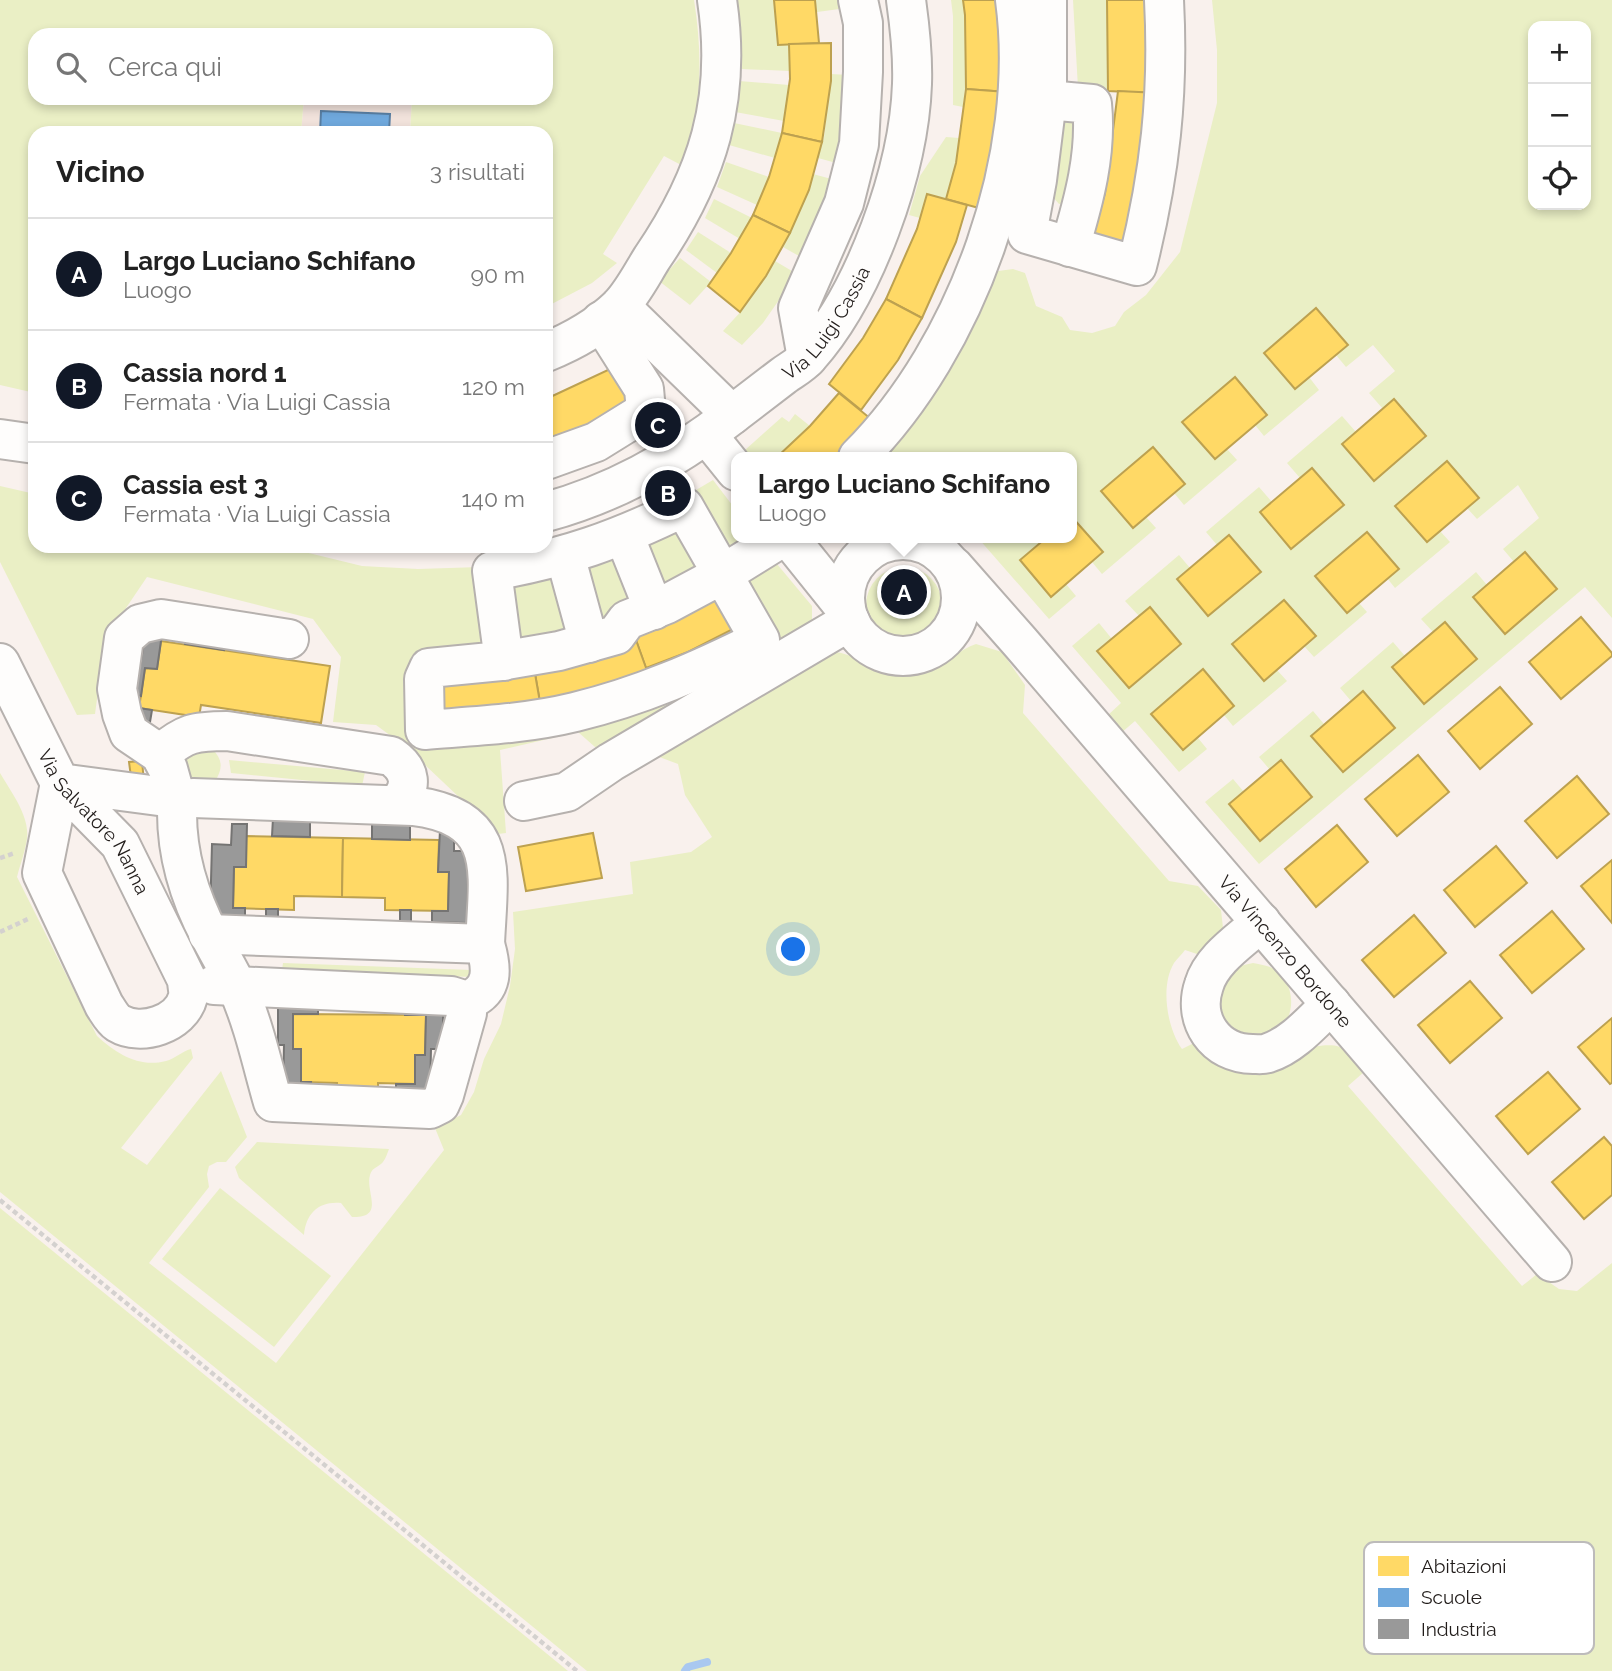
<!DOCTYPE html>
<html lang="it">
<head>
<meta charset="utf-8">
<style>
  :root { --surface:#fff; --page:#f2f2f2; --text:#222; --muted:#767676; --line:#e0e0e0; --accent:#111827 }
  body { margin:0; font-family:Raleway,sans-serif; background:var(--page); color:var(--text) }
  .controls { position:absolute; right:21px; top:21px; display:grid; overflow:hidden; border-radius:14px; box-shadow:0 4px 10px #0003 }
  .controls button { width:63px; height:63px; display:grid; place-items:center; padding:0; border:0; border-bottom:2px solid var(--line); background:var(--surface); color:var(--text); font:35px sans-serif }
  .you { position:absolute; left:794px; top:950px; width:24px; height:24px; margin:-18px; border:5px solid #fff; border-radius:50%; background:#1a73e8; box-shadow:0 0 0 10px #1a73e833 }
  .badge { display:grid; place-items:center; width:46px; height:46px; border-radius:50%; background:var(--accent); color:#fff; font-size:23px; font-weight:700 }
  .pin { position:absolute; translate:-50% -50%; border:4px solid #fff; box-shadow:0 2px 7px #0006 }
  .popup { position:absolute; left:731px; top:452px; width:346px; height:91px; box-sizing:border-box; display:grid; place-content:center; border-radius:14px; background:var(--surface); filter:drop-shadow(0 2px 5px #0005); font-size:23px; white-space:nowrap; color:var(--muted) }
  .popup b { font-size:26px; color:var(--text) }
  .popup::after { content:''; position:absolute; left:50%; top:100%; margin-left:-14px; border:14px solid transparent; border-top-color:var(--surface) }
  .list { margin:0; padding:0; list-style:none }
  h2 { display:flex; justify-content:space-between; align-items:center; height:91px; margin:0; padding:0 28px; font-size:30px }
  h2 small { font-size:23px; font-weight:400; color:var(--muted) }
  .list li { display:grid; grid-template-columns:46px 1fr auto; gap:21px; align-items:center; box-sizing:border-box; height:112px; padding:0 28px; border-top:2px solid var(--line) }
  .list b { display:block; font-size:26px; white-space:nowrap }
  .list p { margin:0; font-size:23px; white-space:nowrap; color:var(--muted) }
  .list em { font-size:23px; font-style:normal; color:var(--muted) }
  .icon { flex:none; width:38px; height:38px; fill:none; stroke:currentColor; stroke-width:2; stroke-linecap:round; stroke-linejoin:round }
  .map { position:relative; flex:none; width:1612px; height:1671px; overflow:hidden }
  .search { position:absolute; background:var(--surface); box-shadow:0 4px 10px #0003; left:28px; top:28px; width:525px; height:77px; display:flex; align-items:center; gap:18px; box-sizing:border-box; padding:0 24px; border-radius:21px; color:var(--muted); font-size:26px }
  .panel { position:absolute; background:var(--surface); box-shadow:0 4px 10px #0003; left:28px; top:126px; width:525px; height:427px; border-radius:21px }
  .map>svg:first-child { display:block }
  .built { fill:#f1e2db }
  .green { fill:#eaefc5; fill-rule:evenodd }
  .homes { fill:#ffd966; stroke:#bda150; stroke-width:2 }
  .schools { fill:#6fa8dc; stroke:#587ea2; stroke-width:2 }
  .industry { fill:#999; stroke:#757473; stroke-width:2 }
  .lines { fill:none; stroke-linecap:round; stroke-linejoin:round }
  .stream { stroke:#a9c8f0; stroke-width:8 }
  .minor-casing { stroke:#b6b1ae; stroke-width:42 }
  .path { stroke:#d4d1cf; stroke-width:4.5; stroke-dasharray:5 3.5; stroke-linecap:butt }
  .minor { stroke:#fefdfc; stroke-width:38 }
  .labels { text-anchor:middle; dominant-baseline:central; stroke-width:7; stroke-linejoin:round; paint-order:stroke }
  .street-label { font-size:19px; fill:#221d1b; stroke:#fff }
  .key { fill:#fff; stroke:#bdbbbb; stroke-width:2 }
  .key-label { font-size:19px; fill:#221d1b }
</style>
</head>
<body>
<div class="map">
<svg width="1612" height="1671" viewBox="0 0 1612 1671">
  <rect width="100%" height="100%" fill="#f9f1ed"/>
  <polygon class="built" points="304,98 412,98 410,133 301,133"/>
  <g class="green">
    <path d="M0 0H694C703 56 702 112 683 166L664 156 603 254 617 263 592 283 546 307V133H410L412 98H546V35H35V98H304L301 133H35V393L0 385Z"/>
    <polygon points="733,0 774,0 778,44 789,44 790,71 741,69"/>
    <polygon points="815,0 846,0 847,8 817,12"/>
    <path d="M951 0H963C968 34 968 73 963 107L953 105V16Z"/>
    <polygon points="1073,0 1107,0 1108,91 1078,88"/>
    <path d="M1212 0H1612V618L1585 587 1259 864 1205 802 1233 779 1244 792 1229 805 1261 841 1312 797 1281 761 1270 770 1259 757 1313 711 1324 724 1311 736 1343 772 1394 728 1363 692 1351 701 1340 688 1393 642 1405 656 1445 622 1433 632 1421 619 1476 572 1487 585 1473 597 1505 634 1557 589 1526 553 1514 562 1503 549 1539 518 1518 485 1477 519 1467 508 1479 498 1447 462 1396 506 1427 542 1440 531 1450 542 1395 588 1387 578 1398 568 1367 532 1315 576 1346 613 1359 603 1367 612 1314 657 1304 646 1316 636 1284 600 1233 643 1277 670 1287 681 1233 726 1224 715 1234 706 1203 669 1151 714 1182 750 1198 738 1207 749 1179 772 1135 721 1121 733 1107 716 1121 703 1072 646 1099 623 1112 639 1130 688 1181 644 1139 616 1125 601 1179 555 1190 568 1177 579 1208 615 1260 572 1229 535 1217 545 1206 532 1259 487 1272 502 1260 513 1291 549 1344 504 1313 468 1300 478 1287 463 1342 416 1356 432 1342 444 1373 480 1425 436 1395 399 1383 409 1369 393 1395 371 1373 345 1346 367 1336 355 1347 344 1316 308 1264 353 1295 389 1309 377 1319 390 1264 436 1255 425 1183 422 1214 459 1227 449 1237 460 1184 505 1174 493 1185 483 1153 447 1101 491 1133 528 1146 517 1156 528 1102 574 1092 562 1103 552 1072 517V457H878L991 272 1013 269 1025 273 1036 306 1062 317 1070 330 1092 333 1115 326 1124 312 1146 295 1180 252 1217 103V50ZM1533 26H1586V205H1533Z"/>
    <polygon points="831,74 849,75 840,164 818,158 824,137"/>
    <polygon points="739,81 789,85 784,121 735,112"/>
    <polygon points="1070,120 1077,123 1066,203 1059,204 1053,197 1064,123"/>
    <polygon points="734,123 782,133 775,158 729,145"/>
    <polygon points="946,137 959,138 956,163 946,199 927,194 920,218 909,215 920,176"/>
    <polygon points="726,162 769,177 757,205 717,187"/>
    <polygon points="813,174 835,180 806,260 783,247 809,191"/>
    <polygon points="714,199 752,218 740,239 705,218"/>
    <polygon points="698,232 731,253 717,273 686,250"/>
    <polygon points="680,258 711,282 690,305 659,281"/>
    <polygon points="775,261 797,274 763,323 742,345 723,331 744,308"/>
    <polygon points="795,414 810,426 777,457 751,457 745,450 782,417 789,422"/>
    <polygon points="713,480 736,510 736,538 754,538 728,557 686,496"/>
    <polygon points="0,486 35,494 35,546 280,546 362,566 418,569 480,567 490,652 419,745 777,640 741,586 761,566 777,564 812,606 812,625 603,754 578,732 500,750 506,833 498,834 406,747 376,725 333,722 341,657 313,619 147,577 105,639 95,714 77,715 0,562"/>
    <polygon points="677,519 706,573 663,594 638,538"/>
    <polygon points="978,538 1046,538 1020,561 1051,596 1066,584 1076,596 1049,619"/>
    <polygon points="614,547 636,604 598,630 577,561"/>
    <polygon points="557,566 575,636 513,648 503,577"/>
    <circle cx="904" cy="605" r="38"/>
    <path d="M976 644 1002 652 1025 685 1023 713 1169 881 1198 886 1221 910 1223 928 1203 956 1185 950C1182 954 1177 959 1174 963 1160 986 1167 1028 1182 1049L1198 1041 1312 1047C1344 1042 1345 1048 1364 1072L1348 1086 1522 1286 1537 1274 1559 1289 1577 1291 1612 1263V1671H587L0 1192V773C11 792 30 816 27 839 25 852 20 865 17 877L97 1036C117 1054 139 1068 166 1061 175 1059 182 1051 191 1049L193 1058 121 1148 147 1165 221 1071 247 1137 226 1162H217L209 1166 207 1174 209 1187 149 1263 276 1363 444 1150 435 1128 461 1115 474 1092 484 1059 501 1024 510 986 515 949 513 912 633 894 630 862 691 852 712 837 685 795 678 764 646 752 836 652C873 659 890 686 934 668 950 661 960 649 976 644Z"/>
    <path d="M212 749C223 759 223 769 215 781L189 780 183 763 186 755Z"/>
    <polygon points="229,760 365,772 362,786 231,773"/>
    <polygon points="283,963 472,970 472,977 282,970"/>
    <path d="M1253 963C1258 964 1265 965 1270 967 1295 977 1299 1017 1276 1032 1266 1039 1257 1039 1244 1039L1217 1016 1221 980 1235 967Z"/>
    <path d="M257 1142 389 1149C387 1154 385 1161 381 1164 376 1168 372 1168 370 1175 365 1192 386 1218 352 1217L341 1203C319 1201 306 1213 304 1235L239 1178 235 1167Z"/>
    <polygon points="220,1188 331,1276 274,1347 162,1259"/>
    <polygon points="0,1208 568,1671 0,1671"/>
  </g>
  <g class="homes">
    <polygon points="774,0 815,0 819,43 778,45"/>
    <polygon points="963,0 1005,0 1007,92 966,89 965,15"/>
    <polygon points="1107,0 1149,0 1149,93 1108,91"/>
    <polygon points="831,43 831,81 822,142 782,133 790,79 789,44"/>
    <polygon points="966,89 1007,92 986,210 946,199 956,163"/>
    <polygon points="1118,91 1159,93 1132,251 1092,240 1105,193"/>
    <polygon points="782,133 822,142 809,190 790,233 753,215 769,177"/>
    <polygon points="927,194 967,205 956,242 922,318 886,299 917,229"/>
    <polygon points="753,215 790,233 766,276 740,312 708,286 731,253"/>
    <polygon points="886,299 922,318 898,360 861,410 829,384 863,338"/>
    <polygon points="1316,308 1348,345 1295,389 1264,353"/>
    <polygon points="610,369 631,405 589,426 546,442 546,399"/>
    <polygon points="1235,377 1267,415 1215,459 1182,422"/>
    <polygon points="839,393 871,419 837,457 777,457 810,426"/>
    <polygon points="1394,399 1426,436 1374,481 1342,444"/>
    <polygon points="1153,447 1185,484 1133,528 1101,491"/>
    <polygon points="1447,461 1479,498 1427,542 1395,506"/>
    <polygon points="1312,468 1344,505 1291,549 1260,512"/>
    <polygon points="1072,517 1103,552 1051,597 1020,560 1046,538 1072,538"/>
    <polygon points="1367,532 1399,569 1347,613 1315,576"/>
    <polygon points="1229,535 1261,572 1208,616 1177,579"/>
    <polygon points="1525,552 1557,589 1505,634 1473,597"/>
    <polygon points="719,590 739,626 688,652 646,668 632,629"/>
    <polygon points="1284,600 1316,636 1264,681 1232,644"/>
    <polygon points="1150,607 1181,644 1129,688 1097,651"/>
    <polygon points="1581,617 1612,653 1612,656 1561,699 1529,662"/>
    <polygon points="1445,622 1477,659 1424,704 1392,667"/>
    <polygon points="636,640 650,679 541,708 534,668"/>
    <polygon points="161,641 330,666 321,723 201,705 199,717 139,708 145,668 157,669"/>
    <polygon points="534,668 541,708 439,719 442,677"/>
    <polygon points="1203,669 1234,706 1183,750 1151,714"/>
    <polygon points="1500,687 1532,724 1480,769 1448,731"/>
    <polygon points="1363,691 1395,728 1343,772 1311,736"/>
    <polygon points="1418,755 1449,792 1397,836 1365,799"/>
    <polygon points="1281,760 1312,797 1260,841 1229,804"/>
    <polygon points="142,761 144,782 131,777 129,762"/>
    <polygon points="1577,776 1609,814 1557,858 1525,821"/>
    <polygon points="1337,825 1368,862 1316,907 1285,869"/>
    <polygon points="593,833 602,878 526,891 518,847"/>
    <polygon points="246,836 343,838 342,897 294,896 294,910 233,908 234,867 246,867"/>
    <polygon points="343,838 439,840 438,872 449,872 448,911 385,910 385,898 342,897"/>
    <polygon points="1496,846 1527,883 1475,927 1444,890"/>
    <polygon points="1612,860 1612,923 1581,886"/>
    <polygon points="1552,911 1584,949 1532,993 1500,955"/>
    <polygon points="1414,915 1446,953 1394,997 1362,960"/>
    <polygon points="1470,981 1502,1018 1450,1063 1418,1025"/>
    <polygon points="293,1014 426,1015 425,1055 415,1055 415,1084 378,1083 378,1090 337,1089 337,1083 301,1082 301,1049 293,1049"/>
    <polygon points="1612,1018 1612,1083 1610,1084 1578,1047"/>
    <polygon points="1548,1072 1580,1109 1528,1154 1496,1116"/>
    <polygon points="1604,1137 1612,1146 1612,1195 1584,1219 1552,1182"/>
  </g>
  <polygon class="schools" points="321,111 390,114 389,133 320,133"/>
  <g class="industry">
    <polygon points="146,631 162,634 157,669 145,668 141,696 131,694 134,672 139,672"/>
    <polygon points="186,635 225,640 224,650 185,644"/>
    <polygon points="139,708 152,710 150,722 137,720"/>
    <polygon points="273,818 310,819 310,837 272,836"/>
    <polygon points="372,823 410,824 410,840 372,839"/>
    <polygon points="232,824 247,824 246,867 234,867 233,908 245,908 245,917 210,917 212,844 231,845"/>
    <polygon points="440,830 454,830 454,851 476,851 468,876 467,923 432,922 432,911 448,911 449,872 438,872"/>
    <rect x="266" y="909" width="12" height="9"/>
    <rect x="400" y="910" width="11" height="12"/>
    <polygon points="278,1004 318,1005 318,1014 293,1014 293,1049 301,1049 301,1082 311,1082 310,1091 283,1091 284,1045 278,1045"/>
    <polygon points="405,1009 443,1010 443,1049 431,1049 430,1093 396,1093 396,1084 415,1084 415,1055 425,1055 426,1015 405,1015"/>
  </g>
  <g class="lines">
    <polyline class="stream" points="685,1671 688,1667 707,1662"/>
    <g class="minor-casing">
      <g id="minor">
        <path d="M1047 0V100L1037 180 1027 234 1137 266C1160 174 1169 95 1164 0"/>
        <path d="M1047 100 1092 104C1097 153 1084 200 1070 247"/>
        <polyline points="620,306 732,415"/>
        <path d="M546 352C571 342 599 326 619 307 632 294 642 274 652 258 708 176 732 99 717 0"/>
        <polyline points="807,358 798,308 844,203 859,144 863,72 863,23 858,0"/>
        <polyline points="707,435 736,471"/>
        <polyline points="0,439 35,444"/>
        <path d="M858 457C968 347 1036 155 1015 0"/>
        <polyline points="546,460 596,442 646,411 644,389 601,321"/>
        <path id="s1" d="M546 512C616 493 676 459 732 415 749 402 766 389 783 376 791 370 801 365 808 357 865 293 909 170 912 84 913 56 910 28 906 0"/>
        <polyline points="624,535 654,610"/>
        <polyline points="789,538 846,609"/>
        <circle cx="903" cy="598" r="58"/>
        <polyline points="565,555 589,643"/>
        <path id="s2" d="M953 566 1020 642 1552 1262"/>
        <path d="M504 661 492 571C566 558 617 540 684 507L760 640C700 670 641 696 575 712 526 724 475 726 425 730L424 679 429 668 501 661 559 651 616 635 627 620 667 604 723 574 781 538"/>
        <path id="s3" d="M0 663 60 783 120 844 187 980C187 985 189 992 188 997 181 1024 141 1037 118 1023 112 1019 108 1011 104 1005L42 873 60 783 166 797"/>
        <path d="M160 754C185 733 194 731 227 731L391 756C411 770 414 787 396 805"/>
        <polyline points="173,787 168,769 160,754 129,733 122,714 117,689 124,638 140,624 161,619 289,639"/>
        <path d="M193 798 413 806C503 817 488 873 485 944L208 934"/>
        <polyline points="524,801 567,792 611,762 850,621"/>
        <path d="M177 813C177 856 190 898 210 936 219 954 230 971 238 989 254 1025 262 1064 273 1102L430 1109 440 1104 444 1095 467 1013V1001"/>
        <path d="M1261 922C1242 940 1212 958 1204 985 1192 1020 1215 1054 1253 1054 1258 1054 1264 1055 1268 1053 1293 1045 1313 1021 1331 1004"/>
        <path d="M214 985 451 996 467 1001C495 990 492 968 485 944"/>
      </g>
    </g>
    <g class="path">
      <polyline points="0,858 15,853"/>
      <polyline points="0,932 28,919"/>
      <polyline points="0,1200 577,1671"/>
    </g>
    <use href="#minor" class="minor"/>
  </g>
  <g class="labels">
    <g class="street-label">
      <text stroke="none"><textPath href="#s1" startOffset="345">Via Luigi Cassia</textPath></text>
      <text stroke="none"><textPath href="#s3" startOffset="186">Via Salvatore Nanna</textPath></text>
      <text stroke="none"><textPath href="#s2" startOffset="509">Via Vincenzo Bordone</textPath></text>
    </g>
  </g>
  <rect x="1364" y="1542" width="230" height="112" rx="10" class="key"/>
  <rect x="1378" y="1556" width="31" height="20" fill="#ffd966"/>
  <rect x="1378" y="1588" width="31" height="19" fill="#6fa8dc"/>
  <rect x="1378" y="1619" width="31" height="20" fill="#999"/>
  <g class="key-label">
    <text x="1421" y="1573">Abitazioni</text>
    <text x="1421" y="1604">Scuole</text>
    <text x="1421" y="1636">Industria</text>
  </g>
</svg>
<div class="controls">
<button>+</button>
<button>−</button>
<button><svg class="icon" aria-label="locate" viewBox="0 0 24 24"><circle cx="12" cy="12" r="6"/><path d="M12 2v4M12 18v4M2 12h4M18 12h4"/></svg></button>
</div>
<div class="you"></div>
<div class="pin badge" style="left:904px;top:592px">A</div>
<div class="popup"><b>Largo Luciano Schifano</b>Luogo</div>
<div class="pin badge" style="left:668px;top:493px">B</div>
<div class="pin badge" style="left:658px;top:425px">C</div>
<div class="search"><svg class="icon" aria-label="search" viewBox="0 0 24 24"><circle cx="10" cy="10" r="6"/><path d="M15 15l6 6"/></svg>Cerca qui</div>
<section class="panel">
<h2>Vicino<small>3 risultati</small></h2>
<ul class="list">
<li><span class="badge">A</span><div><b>Largo Luciano Schifano</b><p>Luogo</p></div><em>90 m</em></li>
<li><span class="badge">B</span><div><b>Cassia nord 1</b><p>Fermata · Via Luigi Cassia</p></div><em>120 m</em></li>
<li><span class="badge">C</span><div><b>Cassia est 3</b><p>Fermata · Via Luigi Cassia</p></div><em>140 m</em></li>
</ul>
</section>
</div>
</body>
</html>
